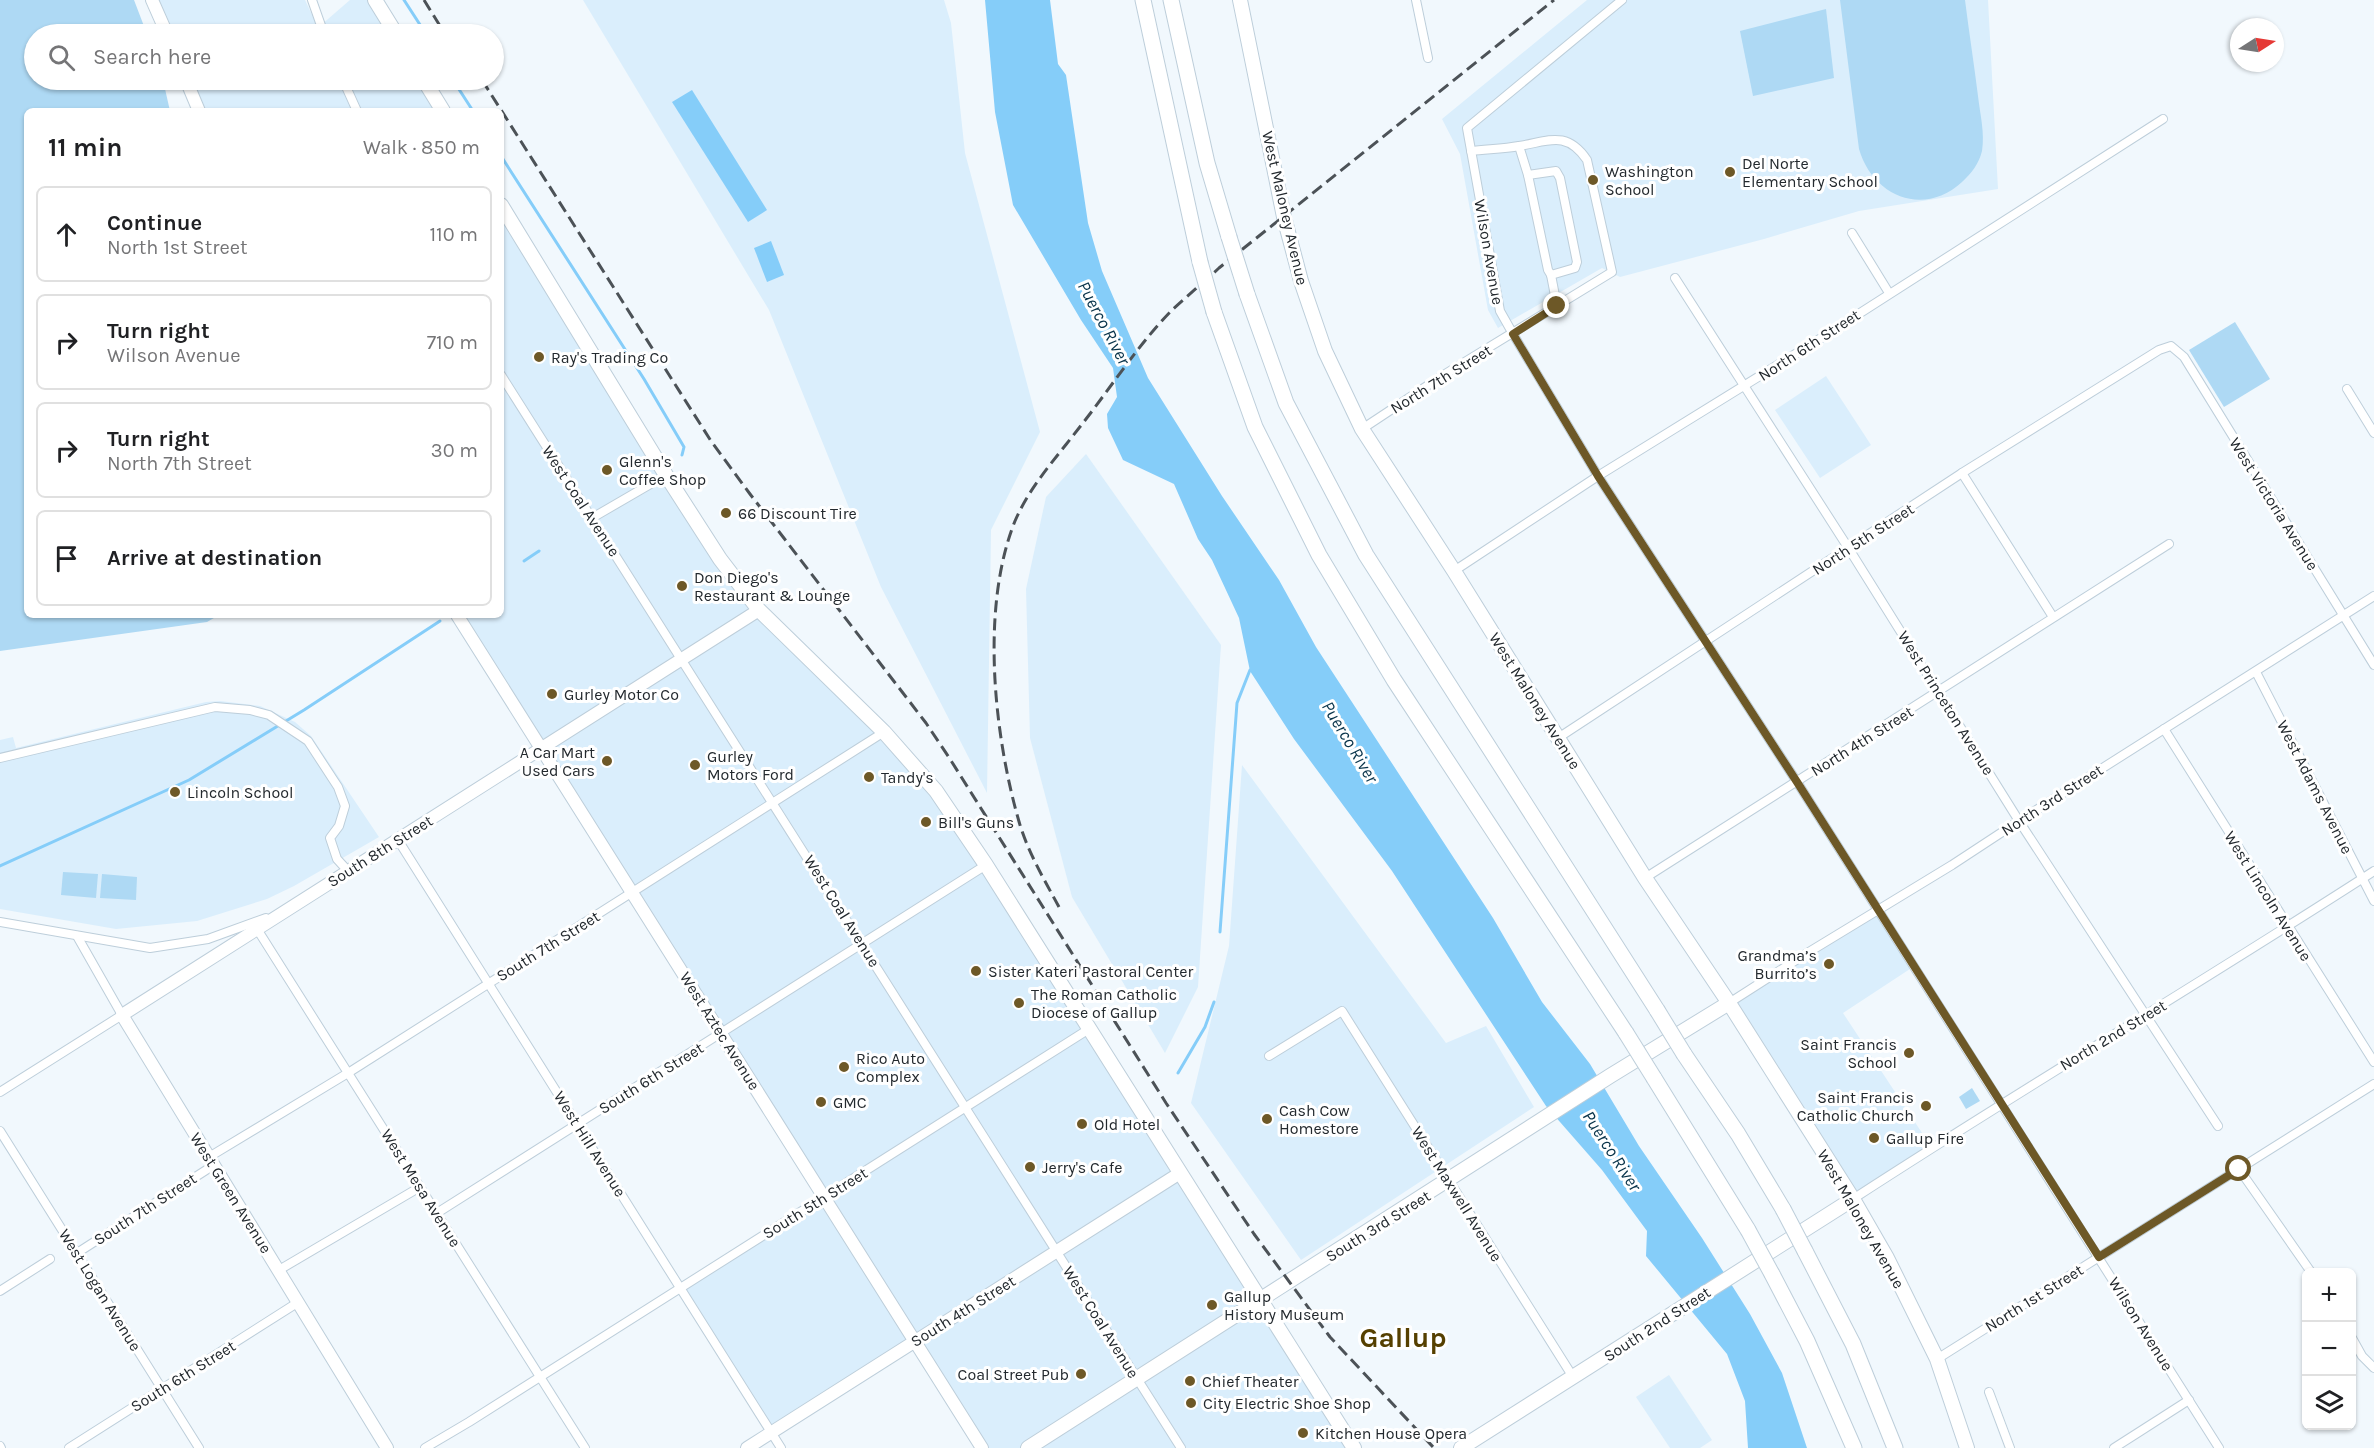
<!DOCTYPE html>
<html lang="en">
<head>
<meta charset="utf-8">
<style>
  :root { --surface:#fff; --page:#f2f2f2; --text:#202124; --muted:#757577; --line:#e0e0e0 }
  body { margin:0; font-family:Karla,sans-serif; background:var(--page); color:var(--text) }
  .controls { position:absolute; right:18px; bottom:18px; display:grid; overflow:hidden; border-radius:9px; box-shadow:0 2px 4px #0004 }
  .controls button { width:54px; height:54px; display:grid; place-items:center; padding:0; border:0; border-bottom:2px solid var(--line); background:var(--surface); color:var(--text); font:30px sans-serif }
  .compass { position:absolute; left:2230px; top:18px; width:54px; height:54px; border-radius:50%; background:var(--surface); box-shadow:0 2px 4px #0004; rotate:78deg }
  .stop { position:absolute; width:18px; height:18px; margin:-14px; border:4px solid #6d5827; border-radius:50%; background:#fff }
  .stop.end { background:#6d5827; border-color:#fff; box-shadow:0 2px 6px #0008 }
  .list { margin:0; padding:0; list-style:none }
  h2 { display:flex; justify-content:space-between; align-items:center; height:78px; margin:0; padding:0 24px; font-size:26px }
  h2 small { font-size:20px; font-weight:400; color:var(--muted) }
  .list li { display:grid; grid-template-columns:39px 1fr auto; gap:18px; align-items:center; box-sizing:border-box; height:96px; margin:0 12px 12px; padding:0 12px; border:2px solid var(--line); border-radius:9px }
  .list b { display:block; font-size:22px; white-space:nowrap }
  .list p { margin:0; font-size:20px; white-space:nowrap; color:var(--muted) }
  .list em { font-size:20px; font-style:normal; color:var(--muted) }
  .icon { flex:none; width:33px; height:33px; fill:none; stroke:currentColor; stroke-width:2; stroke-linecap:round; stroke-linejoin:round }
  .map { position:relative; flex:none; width:2374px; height:1448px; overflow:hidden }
  .search { position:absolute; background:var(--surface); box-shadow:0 2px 4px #0004; left:24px; top:24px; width:480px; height:66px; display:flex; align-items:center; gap:15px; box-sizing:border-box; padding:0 21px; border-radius:33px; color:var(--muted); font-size:22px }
  .panel { position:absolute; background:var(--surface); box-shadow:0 2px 4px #0004; left:24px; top:108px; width:480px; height:510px; border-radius:9px }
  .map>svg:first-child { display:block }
  .built { fill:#daeefc }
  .green { fill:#aed9f4 }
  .water { fill:#85cdf9 }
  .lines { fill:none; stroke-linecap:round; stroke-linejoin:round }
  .stream { stroke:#85cdf9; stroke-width:3 }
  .street-casing { stroke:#bdceda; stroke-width:10 }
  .secondary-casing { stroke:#bdceda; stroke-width:14 }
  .primary-casing { stroke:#bdceda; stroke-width:16 }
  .highway-casing { stroke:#bdceda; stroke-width:17 }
  .street { stroke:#fff; stroke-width:8 }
  .secondary { stroke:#fff; stroke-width:12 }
  .primary { stroke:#fff; stroke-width:14 }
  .highway { stroke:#fff; stroke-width:15 }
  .rail { stroke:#4c5257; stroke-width:3; stroke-dasharray:12 6; stroke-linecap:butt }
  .highway-bridge-casing { stroke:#bdceda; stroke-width:17; stroke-linecap:butt }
  .highway-bridge { stroke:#fff; stroke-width:15 }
  .route { stroke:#6d5827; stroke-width:8 }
  .poi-dot { fill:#6d5827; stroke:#fff; stroke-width:2 }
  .labels { text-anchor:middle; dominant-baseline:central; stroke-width:6; stroke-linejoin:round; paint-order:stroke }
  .poi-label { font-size:16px; fill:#23292e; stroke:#fff; text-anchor:start }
  .street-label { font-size:16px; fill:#23292e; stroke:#fff }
  .water-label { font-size:18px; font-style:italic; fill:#08334a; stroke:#fff }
  .town-label { font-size:28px; font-weight:bold; fill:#564000; stroke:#fff }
</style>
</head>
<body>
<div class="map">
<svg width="2374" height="1448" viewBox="0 0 2374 1448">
  <rect width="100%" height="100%" fill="#f1f8fd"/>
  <g class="built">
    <polygon points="151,0 305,0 321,34 166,34"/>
    <polygon points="350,0 375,0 396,34 324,34 320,26"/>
    <polygon points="583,0 944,0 951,23 965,153 1040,432 991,530 987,793 881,587 769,310"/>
    <polygon points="1587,0 1988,0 1998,189 1859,211 1764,239 1620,277 1602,268 1498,328 1488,310 1460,154 1442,119"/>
    <polygon points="186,80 341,80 356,111 199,111"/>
    <polygon points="344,80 424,80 443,111 358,111"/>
    <polygon points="501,205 720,559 936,791 1354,1448 982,1448 915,1341 772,1432 680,1288 823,1197 457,615 501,615"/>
    <polygon points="1826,376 1871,445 1820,478 1775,410"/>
    <polygon points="1086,454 1221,645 1198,987 1165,1053 1072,897 1030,738 1026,589 1046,497"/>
    <polygon points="220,701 260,706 295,722 311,736 379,837 294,886 267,899 197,921 116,929 0,909 0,740 13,737 16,748 206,702"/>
    <polygon points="1242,765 1446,1043 1486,1026 1534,1107 1301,1260 1191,1103 1229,946"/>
    <polygon points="1878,912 1913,967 1843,1013 1932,1148 1853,1199 1729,1003"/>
    <polygon points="1669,1375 1712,1440 1700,1448 1670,1448 1636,1397"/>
  </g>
  <g class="green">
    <polygon points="0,0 134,0 147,34 34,34 34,80 163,80 170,111 27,111 27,615 219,615 207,622 0,651"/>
    <path d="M1840 0H1965C1969 32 1974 64 1978 96 1980 114 1985 133 1982 151 1979 163 1972 173 1962 182 1924 217 1873 197 1859 149Z"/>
    <polygon points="1826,9 1834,78 1753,96 1740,31"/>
    <polygon points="2235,322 2270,379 2224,407 2189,350"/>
    <polygon points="63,872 98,874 96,898 61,895"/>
    <polygon points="102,874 137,877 136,900 100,898"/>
    <polygon points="1972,1088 1980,1101 1966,1109 1959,1097"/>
  </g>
  <g class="water">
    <polygon points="985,0 1050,0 1058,64 1066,75 1088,223 1102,271 1148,378 1222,496 1279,580 1316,647 1493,918 1542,1002 1590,1064 1639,1146 1702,1238 1750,1314 1782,1373 1807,1448 1748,1448 1745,1401 1727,1354 1646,1256 1647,1231 1602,1170 1546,1106 1392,871 1294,739 1250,671 1239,618 1212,560 1198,539 1174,484 1123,460 1108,428 1107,414 1117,397 1113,368 1081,320 1013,205 995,112"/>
    <polygon points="692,90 767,210 748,222 672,102"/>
    <polygon points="771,241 784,275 767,282 754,248"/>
  </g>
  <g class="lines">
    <g class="stream">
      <polyline points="404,0 426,34"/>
      <polyline points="453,80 473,111"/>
      <polyline points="501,156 644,379 684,447 682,455"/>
      <polyline points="524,561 539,551"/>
      <polyline points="0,866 189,780 304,710 440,621"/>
      <polyline points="1220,932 1237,703 1250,670"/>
      <polyline points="1178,1073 1205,1027 1214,1002"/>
    </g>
    <g class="street-casing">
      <g id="street">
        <polyline points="312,0 324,34"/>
        <polyline points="1416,0 1428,58"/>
        <polyline points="1622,0 1467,128 1500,311 1513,334 1598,476 1797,782 2219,1448"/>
        <polyline points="343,80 357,111"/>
        <polyline points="1519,146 1528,175 1548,270 1551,275 1557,306"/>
        <polyline points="1528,175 1556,171 1560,178 1577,262 1575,268 1551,275"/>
        <polyline points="1852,233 1889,293"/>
        <polyline points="1675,278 1849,549 2019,821 2218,1126"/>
        <polyline points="501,375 1181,1448"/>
        <polyline points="2347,389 2374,433"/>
        <path d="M1362 429 1442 376 1612 272 1587 160C1566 129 1547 142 1519 146 1503 149 1486 149 1471 151"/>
        <polyline points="1962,473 2053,617"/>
        <polyline points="592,518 666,475"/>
        <polyline points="1454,571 1598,476 1818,340 2163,119"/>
        <polyline points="2256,672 2374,901"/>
        <polyline points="2164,729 2374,1062"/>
        <polyline points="1558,738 1962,473 2159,350 2171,346 2184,357 2374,665"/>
        <polyline points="0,758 215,707 250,710 269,715 308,741 338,787 345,806 339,826 330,838 337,859 348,871"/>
        <polyline points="398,840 781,1448"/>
        <polyline points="1645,878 2169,544"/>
        <polyline points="0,922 150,948 208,939 266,918"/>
        <polyline points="257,929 585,1448"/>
        <polyline points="1729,1003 1804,955 1952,865 2019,821 2374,596"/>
        <polyline points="1269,1056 1342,1011 1573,1377"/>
        <polyline points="0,1092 122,1015 77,936"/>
        <polyline points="0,1131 199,1448"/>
        <polyline points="209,1157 348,1073 884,732"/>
        <polyline points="2239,1169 2311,1272"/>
        <path d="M1853 1199C2025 1087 2201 983 2374 871"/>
        <polyline points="437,1213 986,865"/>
        <polyline points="77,1253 214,1165"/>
        <polyline points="279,1270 420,1187"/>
        <polyline points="0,1291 50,1259"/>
        <polyline points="2352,1338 2362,1356 2374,1368"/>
        <polyline points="1937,1359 2374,1084"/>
        <polyline points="1989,1392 2010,1448"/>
        <polyline points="0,1446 1,1448"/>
        <polyline points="69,1448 297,1303"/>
        <polyline points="425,1448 469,1422 1089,1029"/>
        <polyline points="2114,1448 2189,1400"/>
      </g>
    </g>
    <g class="secondary-casing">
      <g id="secondary">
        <polyline points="152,0 167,34"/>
        <polyline points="186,80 199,111"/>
        <polyline points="457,615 982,1448"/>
        <polyline points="387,1448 122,1015 759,610"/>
        <polyline points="747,1448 1180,1173"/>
      </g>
    </g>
    <g class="primary-casing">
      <g id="primary">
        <polyline points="375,0 396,34"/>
        <polyline points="1240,0 1284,217 1301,281 1325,351 1362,429 1454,571 1645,878 1729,1003 1853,1199 1887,1258 1937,1359 1967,1448"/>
        <polyline points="424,80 443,111"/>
        <polyline points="501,205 666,475 720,559 759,610 884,732 936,791 986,865 1354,1448"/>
        <polyline points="1028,1448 1610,1076 1729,1003"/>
        <polyline points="1461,1448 1853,1199"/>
      </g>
    </g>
    <g class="highway-casing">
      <g id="highway">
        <polyline points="1143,0 1200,262"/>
        <polyline points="1171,0 1207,163 1229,237"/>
        <polyline points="1247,294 1286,403 1366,555 1657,1010"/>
        <polyline points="1214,312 1255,427 1319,555 1394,680 1626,1033"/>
        <polyline points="1684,1054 1738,1134 1783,1209"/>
        <polyline points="1654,1078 1748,1230"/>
        <polyline points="1805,1251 1853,1344 1895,1448"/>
        <polyline points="1772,1274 1807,1341 1854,1448"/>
      </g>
    </g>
    <use href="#street" class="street"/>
    <use href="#secondary" class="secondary"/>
    <use href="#primary" class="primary"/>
    <use href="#highway" class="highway"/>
    <g class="rail">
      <polyline points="424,0 445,34"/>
      <polyline points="482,80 711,441 750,494 926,723 950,759 1166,1103 1254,1234 1330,1337 1434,1448"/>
      <path d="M1059 907C1045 881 1029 854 1020 825 994 737 980 608 1015 521 1030 486 1056 458 1079 428 1110 389 1137 346 1172 310 1187 296 1204 282 1219 268L1554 0"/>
    </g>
    <g class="highway-bridge-casing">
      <g id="highway-bridge">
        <polyline points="1229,237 1247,294"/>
        <polyline points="1200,262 1214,312"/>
        <polyline points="1657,1010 1684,1054"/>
        <polyline points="1626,1033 1654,1078"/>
        <polyline points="1783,1209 1805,1251"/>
        <polyline points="1748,1230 1772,1274"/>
      </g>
    </g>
    <use href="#highway-bridge" class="highway-bridge"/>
  </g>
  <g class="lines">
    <polyline class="route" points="1557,306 1513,334 1598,476 1797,782 2099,1257 2239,1169"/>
  </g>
  <g class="poi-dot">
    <circle cx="1730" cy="172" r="6"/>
    <circle cx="1593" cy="180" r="6"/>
    <circle cx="539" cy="357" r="6"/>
    <circle cx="607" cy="470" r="6"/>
    <circle cx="726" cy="513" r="6"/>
    <circle cx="682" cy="586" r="6"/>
    <circle cx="552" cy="694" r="6"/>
    <circle cx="607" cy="761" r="6"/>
    <circle cx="695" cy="765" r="6"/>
    <circle cx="869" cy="777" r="6"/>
    <circle cx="175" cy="792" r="6"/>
    <circle cx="926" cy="822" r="6"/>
    <circle cx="1829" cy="964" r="6"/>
    <circle cx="976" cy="971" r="6"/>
    <circle cx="1019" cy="1003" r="6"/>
    <circle cx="1909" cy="1053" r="6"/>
    <circle cx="844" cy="1067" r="6"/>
    <circle cx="821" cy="1102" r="6"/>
    <circle cx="1926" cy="1106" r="6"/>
    <circle cx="1267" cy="1119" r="6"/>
    <circle cx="1082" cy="1124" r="6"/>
    <circle cx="1874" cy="1138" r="6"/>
    <circle cx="1030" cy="1167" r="6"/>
    <circle cx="1212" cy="1305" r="6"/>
    <circle cx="1081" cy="1374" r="6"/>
    <circle cx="1190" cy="1381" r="6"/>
    <circle cx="1191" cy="1403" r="6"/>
    <circle cx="1303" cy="1433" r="6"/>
  </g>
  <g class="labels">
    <g class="poi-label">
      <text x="1742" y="163">Del Norte<tspan x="1742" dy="18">Elementary School</tspan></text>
      <text x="1605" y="171">Washington<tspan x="1605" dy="18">School</tspan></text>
      <text x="551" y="357">Ray's Trading Co</text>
      <text x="619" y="461">Glenn's<tspan x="619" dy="18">Coffee Shop</tspan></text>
      <text x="738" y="513">66 Discount Tire</text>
      <text x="694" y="577">Don Diego's<tspan x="694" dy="18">Restaurant &amp; Lounge</tspan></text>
      <text x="564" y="694">Gurley Motor Co</text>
      <text x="595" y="752" text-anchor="end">A Car Mart<tspan x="595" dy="18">Used Cars</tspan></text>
      <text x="707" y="756">Gurley<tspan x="707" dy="18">Motors Ford</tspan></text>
      <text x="881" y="777">Tandy's</text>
      <text x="187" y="792">Lincoln School</text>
      <text x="938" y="822">Bill's Guns</text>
      <text x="1817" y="955" text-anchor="end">Grandma’s<tspan x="1817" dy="18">Burrito’s</tspan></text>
      <text x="988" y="971">Sister Kateri Pastoral Center</text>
      <text x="1031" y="994">The Roman Catholic<tspan x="1031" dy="18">Diocese of Gallup</tspan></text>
      <text x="1897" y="1044" text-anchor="end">Saint Francis<tspan x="1897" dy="18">School</tspan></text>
      <text x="856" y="1058">Rico Auto<tspan x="856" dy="18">Complex</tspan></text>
      <text x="1914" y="1097" text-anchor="end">Saint Francis<tspan x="1914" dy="18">Catholic Church</tspan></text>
      <text x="833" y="1102">GMC</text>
      <text x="1279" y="1110">Cash Cow<tspan x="1279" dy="18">Homestore</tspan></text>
      <text x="1094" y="1124">Old Hotel</text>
      <text x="1886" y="1138">Gallup Fire</text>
      <text x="1042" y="1167">Jerry's Cafe</text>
      <text x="1224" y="1296">Gallup<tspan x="1224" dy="18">History Museum</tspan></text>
      <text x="1069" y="1374" text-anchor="end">Coal Street Pub</text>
      <text x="1202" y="1381">Chief Theater</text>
      <text x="1203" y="1403">City Electric Shoe Shop</text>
      <text x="1315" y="1433">Kitchen House Opera</text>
    </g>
    <g class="street-label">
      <text transform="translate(1285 208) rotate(77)">West Maloney Avenue</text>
      <text transform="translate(1489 252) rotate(80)">Wilson Avenue</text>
      <text transform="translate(1809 345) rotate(-33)">North 6th Street</text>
      <text transform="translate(1441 379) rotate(-32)">North 7th Street</text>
      <text transform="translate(581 501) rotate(57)">West Coal Avenue</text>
      <text transform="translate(2274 504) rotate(58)">West Victoria Avenue</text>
      <text transform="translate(1863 539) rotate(-33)">North 5th Street</text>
      <text transform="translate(1535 701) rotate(58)">West Maloney Avenue</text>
      <text transform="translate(1946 703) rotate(58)">West Princeton Avenue</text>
      <text transform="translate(1862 741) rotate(-32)">North 4th Street</text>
      <text transform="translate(2315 787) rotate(63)">West Adams Avenue</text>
      <text transform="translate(2052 800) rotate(-33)">North 3rd Street</text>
      <text transform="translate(380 851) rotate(-32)">South 8th Street</text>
      <text transform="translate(2268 896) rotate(58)">West Lincoln Avenue</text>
      <text transform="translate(842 911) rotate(58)">West Coal Avenue</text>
      <text transform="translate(548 946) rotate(-32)">South 7th Street</text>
      <text transform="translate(720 1031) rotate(58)">West Aztec Avenue</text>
      <text transform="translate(2113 1035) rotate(-31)">North 2nd Street</text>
      <text transform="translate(651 1078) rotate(-32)">South 6th Street</text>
      <text transform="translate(590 1144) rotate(58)">West Hill Avenue</text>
      <text transform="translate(421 1188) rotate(58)">West Mesa Avenue</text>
      <text transform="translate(231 1193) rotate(58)">West Green Avenue</text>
      <text transform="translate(1457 1194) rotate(58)">West Maxwell Avenue</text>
      <text transform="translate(815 1203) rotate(-32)">South 5th Street</text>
      <text transform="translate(145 1209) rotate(-33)">South 7th Street</text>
      <text transform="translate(1861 1219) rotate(60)">West Maloney Avenue</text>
      <text transform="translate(1378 1226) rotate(-32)">South 3rd Street</text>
      <text transform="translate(100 1290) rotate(58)">West Logan Avenue</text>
      <text transform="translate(2034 1298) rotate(-32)">North 1st Street</text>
      <text transform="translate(963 1311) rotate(-32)">South 4th Street</text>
      <text transform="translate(1101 1322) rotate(58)">West Coal Avenue</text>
      <text transform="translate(1657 1324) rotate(-33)">South 2nd Street</text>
      <text transform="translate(2141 1324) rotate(58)">Wilson Avenue</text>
      <text transform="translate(183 1376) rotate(-32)">South 6th Street</text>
    </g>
    <g class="water-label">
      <text transform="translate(1104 323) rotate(62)">Puerco River</text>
      <text transform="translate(1350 742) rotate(59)">Puerco River</text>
      <text transform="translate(1612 1151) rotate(57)">Puerco River</text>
    </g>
    <g class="town-label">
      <text x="1403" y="1337">Gallup</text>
    </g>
  </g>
</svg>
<div class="controls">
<button>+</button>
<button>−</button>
<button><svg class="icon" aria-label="layers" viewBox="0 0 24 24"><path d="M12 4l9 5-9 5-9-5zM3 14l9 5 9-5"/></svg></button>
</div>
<svg class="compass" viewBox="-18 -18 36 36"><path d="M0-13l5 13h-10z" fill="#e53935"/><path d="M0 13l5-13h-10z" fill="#757577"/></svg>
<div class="stop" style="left:2239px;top:1169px"></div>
<div class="stop end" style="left:1557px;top:306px"></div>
<div class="search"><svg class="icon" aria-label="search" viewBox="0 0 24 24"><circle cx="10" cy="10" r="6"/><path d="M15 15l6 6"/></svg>Search here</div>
<section class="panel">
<h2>11 min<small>Walk · 850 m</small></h2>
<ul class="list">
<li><svg class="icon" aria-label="ahead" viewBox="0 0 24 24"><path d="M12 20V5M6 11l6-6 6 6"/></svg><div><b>Continue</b><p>North 1st Street</p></div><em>110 m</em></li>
<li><svg class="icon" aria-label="right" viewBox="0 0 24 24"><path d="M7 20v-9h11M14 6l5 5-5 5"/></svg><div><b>Turn right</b><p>Wilson Avenue</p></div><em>710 m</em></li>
<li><svg class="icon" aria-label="right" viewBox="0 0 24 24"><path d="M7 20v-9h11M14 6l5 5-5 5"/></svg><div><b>Turn right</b><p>North 7th Street</p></div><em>30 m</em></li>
<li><svg class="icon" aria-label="arrive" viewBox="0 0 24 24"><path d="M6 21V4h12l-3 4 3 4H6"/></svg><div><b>Arrive at destination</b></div></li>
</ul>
</section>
</div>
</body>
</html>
